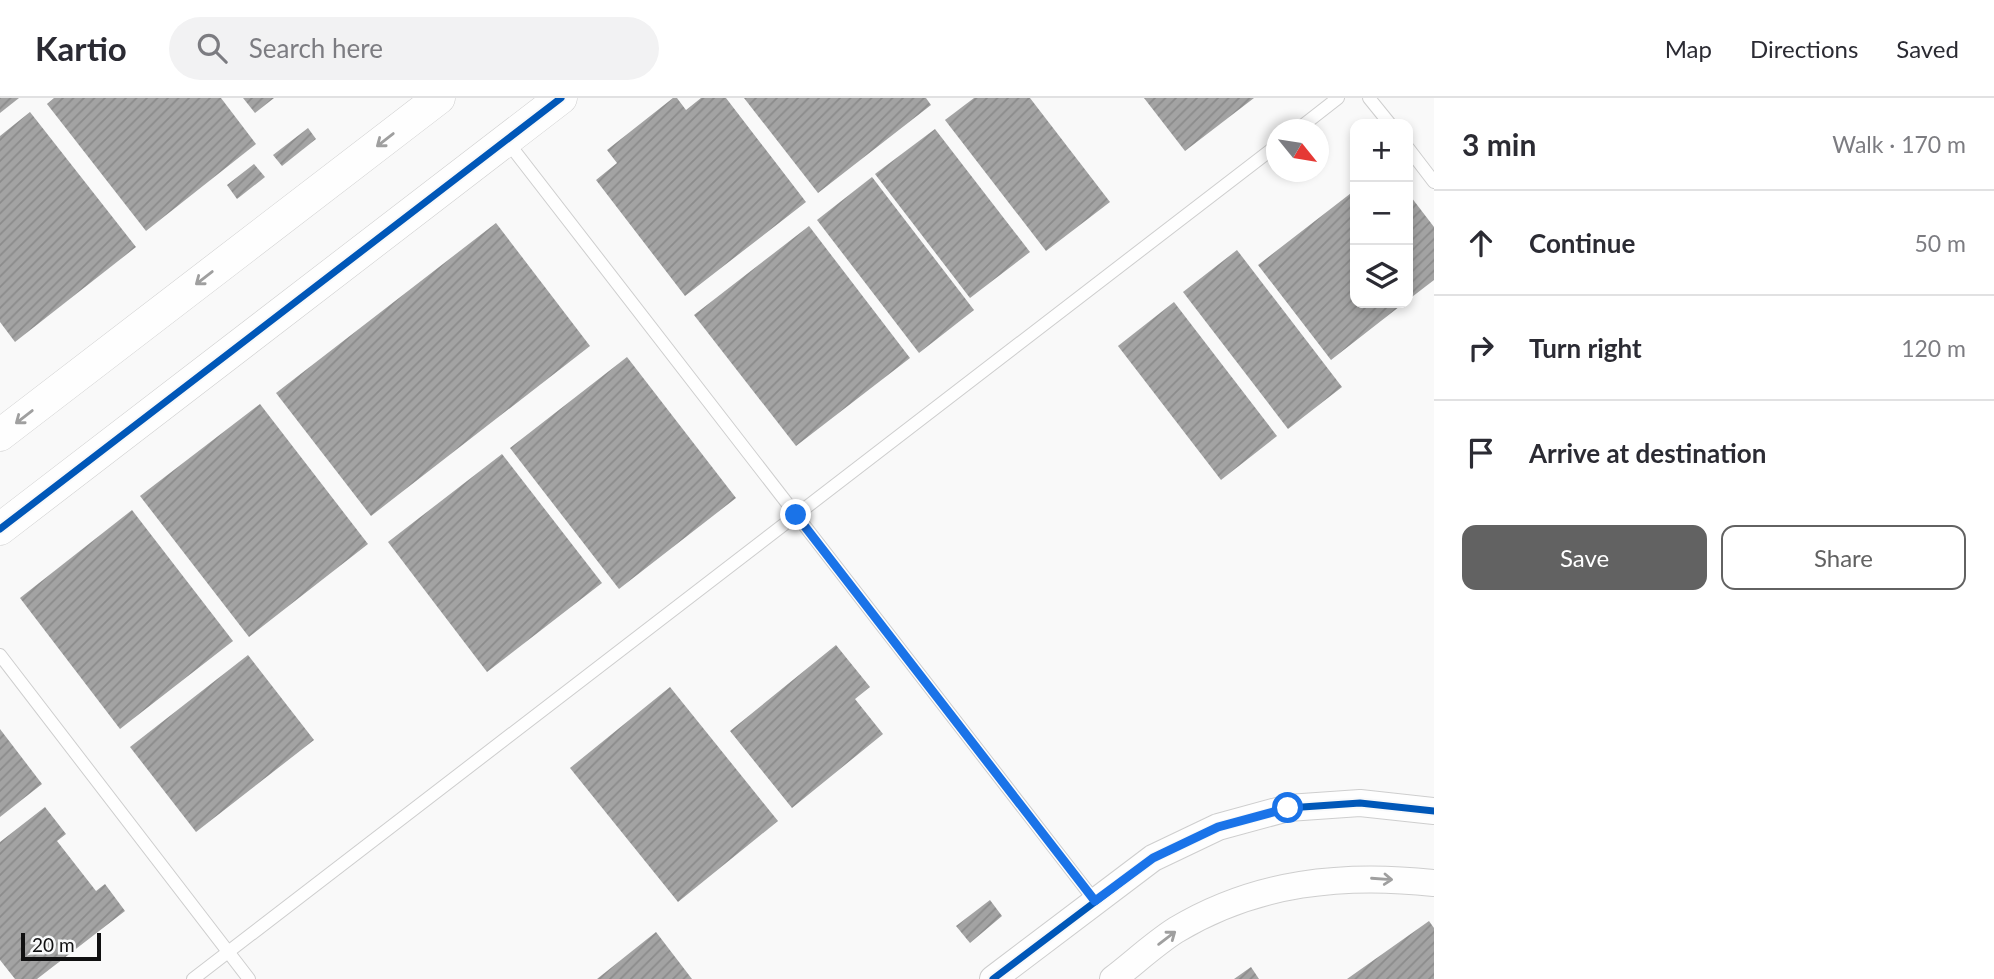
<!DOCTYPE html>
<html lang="en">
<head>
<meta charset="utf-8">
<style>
  :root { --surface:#fff; --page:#f2f2f3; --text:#2b2b33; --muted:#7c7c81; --line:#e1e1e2; --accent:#626262 }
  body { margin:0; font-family:Lato,sans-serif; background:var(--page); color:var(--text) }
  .controls { position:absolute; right:21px; top:21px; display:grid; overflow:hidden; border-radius:14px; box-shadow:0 4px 10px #0003 }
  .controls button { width:63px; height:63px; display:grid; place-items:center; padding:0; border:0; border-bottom:2px solid var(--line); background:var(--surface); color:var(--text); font:35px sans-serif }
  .compass { position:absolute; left:1266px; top:21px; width:63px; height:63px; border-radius:50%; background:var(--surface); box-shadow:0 4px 10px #0003; rotate:120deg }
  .scale { position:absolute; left:21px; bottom:18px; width:80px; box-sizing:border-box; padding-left:7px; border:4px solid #101011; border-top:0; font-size:19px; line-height:24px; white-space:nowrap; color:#101011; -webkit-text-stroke:5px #f8f9fa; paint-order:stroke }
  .stop { position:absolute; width:21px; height:21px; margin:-16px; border:5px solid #1a73e8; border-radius:50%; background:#fff }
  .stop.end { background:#1a73e8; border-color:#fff; box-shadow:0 2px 7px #0008 }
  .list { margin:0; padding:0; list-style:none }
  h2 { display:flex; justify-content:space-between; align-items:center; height:91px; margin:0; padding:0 28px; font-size:30px }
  h2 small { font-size:23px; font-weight:400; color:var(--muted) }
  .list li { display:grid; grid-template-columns:46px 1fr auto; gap:21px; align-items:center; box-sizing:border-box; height:105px; padding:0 28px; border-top:2px solid var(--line) }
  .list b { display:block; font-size:26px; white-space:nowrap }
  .list em { font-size:23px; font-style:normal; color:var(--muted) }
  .actions { display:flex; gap:14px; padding:21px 28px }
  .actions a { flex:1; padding:16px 0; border:2px solid var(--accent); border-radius:14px; text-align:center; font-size:24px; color:var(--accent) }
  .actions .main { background:var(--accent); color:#fff }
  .icon { flex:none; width:38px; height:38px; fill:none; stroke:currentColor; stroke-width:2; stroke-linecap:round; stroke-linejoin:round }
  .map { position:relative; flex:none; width:1434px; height:881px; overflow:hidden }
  header { display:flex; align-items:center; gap:42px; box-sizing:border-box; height:98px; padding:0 35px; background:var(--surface); border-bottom:2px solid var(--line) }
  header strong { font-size:33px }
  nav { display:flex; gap:38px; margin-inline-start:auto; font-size:24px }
  .search { width:490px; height:63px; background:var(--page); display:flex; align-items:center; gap:18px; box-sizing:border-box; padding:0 24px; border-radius:38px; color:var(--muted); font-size:26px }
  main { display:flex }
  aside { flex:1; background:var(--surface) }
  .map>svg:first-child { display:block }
  .building { fill:url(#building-hatch) }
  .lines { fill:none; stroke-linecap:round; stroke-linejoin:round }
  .service-casing { stroke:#cecece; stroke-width:14 }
  .minor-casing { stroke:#cecece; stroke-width:28 }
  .tertiary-casing { stroke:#cecece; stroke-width:33 }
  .service { stroke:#fefefe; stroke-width:12 }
  .minor { stroke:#fefefe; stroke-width:26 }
  .tertiary { stroke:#fefefe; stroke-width:32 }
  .cycleway-casing { stroke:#f8f9fa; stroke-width:11 }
  .cycleway { stroke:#0057b8; stroke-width:7 }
  .oneway { stroke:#9f9f9f }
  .route { stroke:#1a73e8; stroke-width:9 }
</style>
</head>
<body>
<header>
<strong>Kartio</strong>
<div class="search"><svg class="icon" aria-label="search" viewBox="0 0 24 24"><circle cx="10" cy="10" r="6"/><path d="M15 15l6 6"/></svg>Search here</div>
<nav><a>Map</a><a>Directions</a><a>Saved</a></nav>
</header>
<main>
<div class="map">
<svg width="1434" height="881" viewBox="0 0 1434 881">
  <defs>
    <pattern id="building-hatch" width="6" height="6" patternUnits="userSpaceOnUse" patternTransform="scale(1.75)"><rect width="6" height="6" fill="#a3a3a3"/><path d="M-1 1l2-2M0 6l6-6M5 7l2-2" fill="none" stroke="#8b8b8b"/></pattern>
  </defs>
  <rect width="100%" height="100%" fill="#f9f9f9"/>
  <g class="building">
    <polygon points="0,0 19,0 0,15"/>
    <polygon points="54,0 221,0 256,46 146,133 47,6"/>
    <polygon points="243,0 274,0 255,15"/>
    <polygon points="673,0 677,0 686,12 701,0 726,0 806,104 685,198 596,82 617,65 607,52"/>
    <polygon points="744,0 926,0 931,7 818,95"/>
    <polygon points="974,0 1030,0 1110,104 1046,153 945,22"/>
    <polygon points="1144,0 1254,0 1185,53"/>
    <polygon points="30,14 136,149 15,244 0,224 0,38"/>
    <polygon points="308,30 316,41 282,68 273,57"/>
    <polygon points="935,31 1030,154 970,200 875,76"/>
    <polygon points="254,66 265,79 237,101 227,87"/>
    <polygon points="872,79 974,212 919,255 817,122"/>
    <polygon points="1355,92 1355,205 1404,205 1331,262 1258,167"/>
    <polygon points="1408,95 1434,129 1434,182 1408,202"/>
    <polygon points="496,125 590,248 371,418 276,295"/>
    <polygon points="809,128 910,260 796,348 694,217"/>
    <polygon points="1237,152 1342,289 1288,331 1183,194"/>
    <polygon points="1174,204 1277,338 1221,382 1118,248"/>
    <polygon points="627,259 736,400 619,491 510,350"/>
    <polygon points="260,306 368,446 249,539 140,398"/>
    <polygon points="502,356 602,485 487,574 388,444"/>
    <polygon points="132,412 233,543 120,631 20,500"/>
    <polygon points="836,547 870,589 855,601 883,636 792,710 730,633"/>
    <polygon points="248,557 314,642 196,734 130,649"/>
    <polygon points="670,589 778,723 678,804 570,670"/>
    <polygon points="0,631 42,686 0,719"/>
    <polygon points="45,709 66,736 57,743 96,793 105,786 125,813 37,881 15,881 0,862 0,744"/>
    <polygon points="990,802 1002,818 970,845 956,828"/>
    <polygon points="1429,823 1434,830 1434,881 1347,881"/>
    <polygon points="656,834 692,881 597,881"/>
    <polygon points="1251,869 1259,881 1234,881"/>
  </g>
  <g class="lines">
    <g class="service-casing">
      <g id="service">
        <polyline points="1369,0 1390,26"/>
        <polyline points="1297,32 1338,0"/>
        <polyline points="506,42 1095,803"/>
        <polyline points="1408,50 1434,84"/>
        <polyline points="0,557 249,881"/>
        <polyline points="193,881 1276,48"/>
      </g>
    </g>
    <g class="minor-casing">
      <g id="minor">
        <polyline points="993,881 1153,760 1218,729 1288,710 1360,705 1434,713"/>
        <path d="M1113 881C1134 865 1154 846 1176 832 1256 784 1343 775 1434 785"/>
      </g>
    </g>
    <g class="tertiary-casing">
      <g id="tertiary">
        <polyline points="0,337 439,0"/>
        <polyline points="0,431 561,0"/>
      </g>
    </g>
    <use href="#service" class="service"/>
    <use href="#minor" class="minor"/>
    <use href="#tertiary" class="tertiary"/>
    <g class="cycleway-casing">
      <g id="cycleway">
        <polyline points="0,431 561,0"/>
        <polyline points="993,881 1153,760 1218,729 1288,710 1360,705 1434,713"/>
      </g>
    </g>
    <use href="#cycleway" class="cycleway"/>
  </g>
  <defs><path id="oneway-shaft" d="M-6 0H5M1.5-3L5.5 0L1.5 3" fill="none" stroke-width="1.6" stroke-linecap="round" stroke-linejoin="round" transform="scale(1.75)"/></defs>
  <g class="oneway">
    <use href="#oneway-shaft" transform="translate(385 42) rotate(142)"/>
    <use href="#oneway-shaft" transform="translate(204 180) rotate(142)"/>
    <use href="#oneway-shaft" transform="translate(24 319) rotate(142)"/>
    <use href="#oneway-shaft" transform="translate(1382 781) rotate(4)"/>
    <use href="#oneway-shaft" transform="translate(1167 840) rotate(-37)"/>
  </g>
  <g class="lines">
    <polyline class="route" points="796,417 1095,803 1153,760 1218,729 1288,710"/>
  </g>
</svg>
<div class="controls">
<button>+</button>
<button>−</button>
<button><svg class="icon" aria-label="layers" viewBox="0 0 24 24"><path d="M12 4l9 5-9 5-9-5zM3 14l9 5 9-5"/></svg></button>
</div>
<svg class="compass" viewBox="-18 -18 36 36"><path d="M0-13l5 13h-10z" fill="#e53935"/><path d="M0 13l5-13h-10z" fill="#7c7c81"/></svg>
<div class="scale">20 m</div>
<div class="stop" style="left:1288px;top:710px"></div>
<div class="stop end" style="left:796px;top:417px"></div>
</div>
<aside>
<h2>3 min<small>Walk · 170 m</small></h2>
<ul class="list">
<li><svg class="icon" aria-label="ahead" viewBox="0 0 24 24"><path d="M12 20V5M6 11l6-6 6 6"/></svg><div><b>Continue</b></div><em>50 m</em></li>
<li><svg class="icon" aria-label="right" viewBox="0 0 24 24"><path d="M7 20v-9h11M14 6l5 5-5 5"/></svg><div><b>Turn right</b></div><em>120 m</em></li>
<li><svg class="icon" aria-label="arrive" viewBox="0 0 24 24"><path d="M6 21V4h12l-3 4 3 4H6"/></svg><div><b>Arrive at destination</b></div></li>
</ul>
<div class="actions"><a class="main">Save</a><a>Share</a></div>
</aside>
</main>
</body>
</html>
